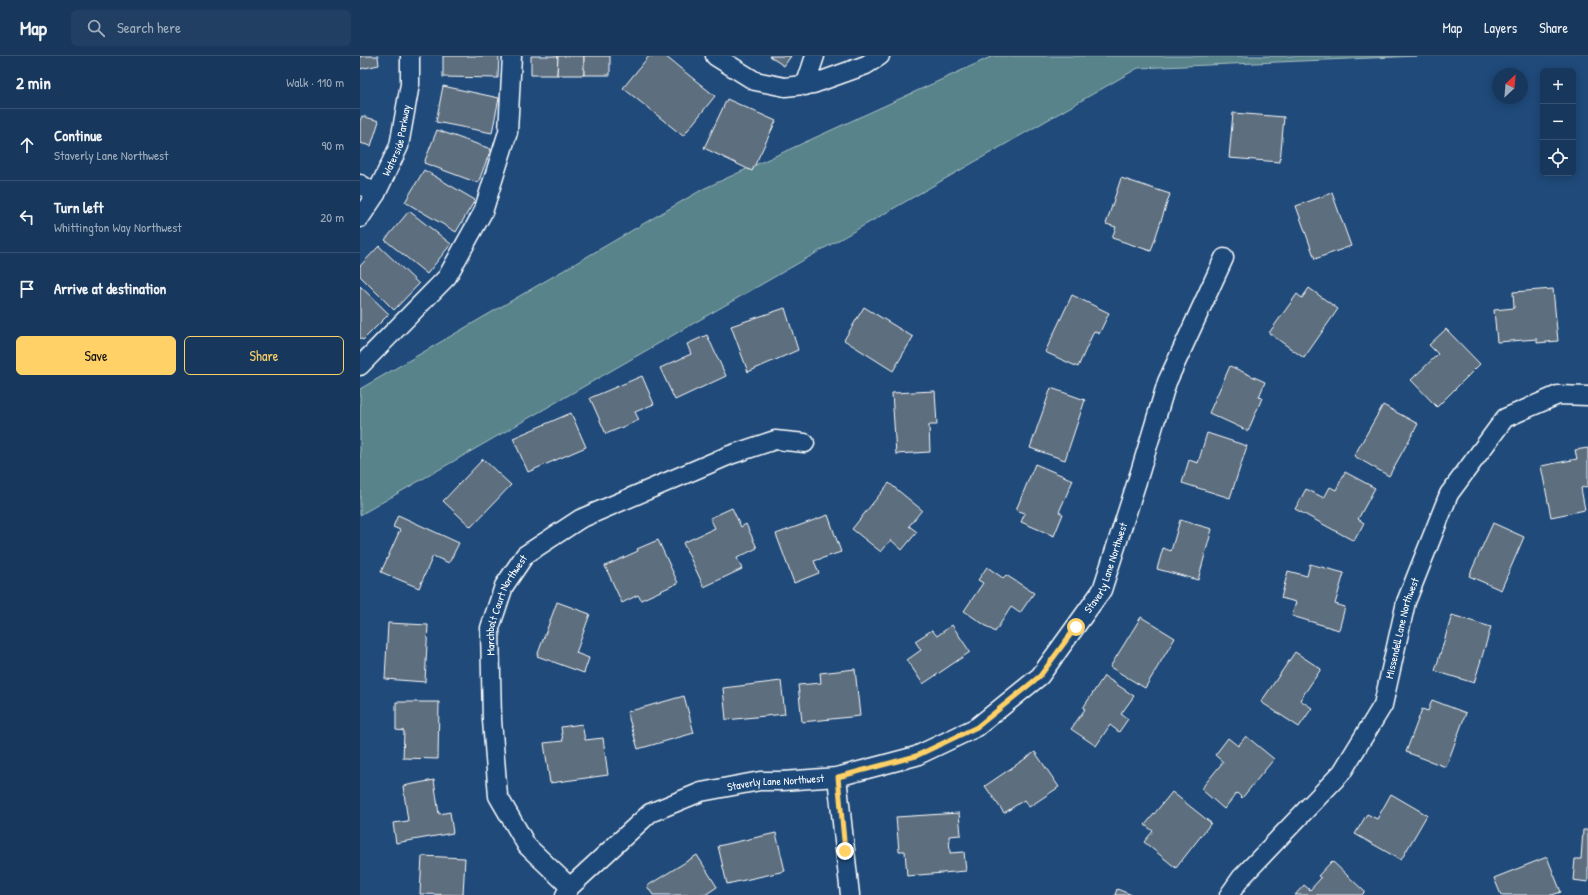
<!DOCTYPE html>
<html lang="en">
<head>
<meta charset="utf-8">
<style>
  :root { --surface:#17385c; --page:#203f62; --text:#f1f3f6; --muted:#9eacbb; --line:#365272; --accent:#ffd166 }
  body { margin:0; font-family:"Patrick Hand",sans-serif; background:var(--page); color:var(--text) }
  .controls { position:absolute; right:12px; top:12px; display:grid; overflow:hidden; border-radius:6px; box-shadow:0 2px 10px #0003 }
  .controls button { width:36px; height:36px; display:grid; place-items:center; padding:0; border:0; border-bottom:1px solid var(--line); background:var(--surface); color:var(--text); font:20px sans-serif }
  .compass { position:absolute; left:1132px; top:12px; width:36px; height:36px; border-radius:50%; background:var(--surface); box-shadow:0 2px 10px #0003; rotate:26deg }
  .stop { position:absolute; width:12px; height:12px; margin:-9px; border:3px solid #ffd166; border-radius:50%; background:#fff }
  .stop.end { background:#ffd166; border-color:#fff; box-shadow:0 1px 4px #0008 }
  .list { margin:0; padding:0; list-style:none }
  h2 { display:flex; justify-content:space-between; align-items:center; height:52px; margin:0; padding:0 16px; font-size:17px }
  h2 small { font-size:13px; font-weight:400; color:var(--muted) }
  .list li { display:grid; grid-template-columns:26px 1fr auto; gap:12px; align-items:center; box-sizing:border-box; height:72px; padding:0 16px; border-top:1px solid var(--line) }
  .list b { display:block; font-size:15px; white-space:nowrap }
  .list p { margin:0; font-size:13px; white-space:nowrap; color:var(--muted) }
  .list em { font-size:13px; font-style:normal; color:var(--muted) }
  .actions { display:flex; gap:8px; padding:12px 16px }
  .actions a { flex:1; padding:9px 0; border:1px solid var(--accent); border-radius:6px; text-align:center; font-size:14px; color:var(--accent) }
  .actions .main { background:var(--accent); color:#111 }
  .icon { flex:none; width:22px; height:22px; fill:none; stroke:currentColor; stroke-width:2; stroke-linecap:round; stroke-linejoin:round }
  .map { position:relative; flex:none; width:1228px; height:839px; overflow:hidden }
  header { display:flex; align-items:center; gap:24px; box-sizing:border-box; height:56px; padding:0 20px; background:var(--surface); border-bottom:1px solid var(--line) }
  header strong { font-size:19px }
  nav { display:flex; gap:22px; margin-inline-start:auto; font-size:14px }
  .search { width:280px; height:36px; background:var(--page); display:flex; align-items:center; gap:10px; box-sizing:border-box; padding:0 14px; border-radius:6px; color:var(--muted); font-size:15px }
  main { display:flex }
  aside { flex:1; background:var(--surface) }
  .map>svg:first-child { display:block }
  .green { fill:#58838b; stroke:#acc1c5 }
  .building { fill:#5d6e7e; stroke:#fff }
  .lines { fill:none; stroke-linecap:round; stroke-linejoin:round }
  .street-casing { stroke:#fff; stroke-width:21 }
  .street { stroke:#1f4a7a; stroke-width:18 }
  .route { stroke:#ffd166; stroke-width:5 }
  .labels { text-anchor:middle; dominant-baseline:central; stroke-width:3; stroke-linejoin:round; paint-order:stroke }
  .street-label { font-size:11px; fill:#fff; stroke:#1f4a7a }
</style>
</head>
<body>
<header>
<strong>Map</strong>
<div class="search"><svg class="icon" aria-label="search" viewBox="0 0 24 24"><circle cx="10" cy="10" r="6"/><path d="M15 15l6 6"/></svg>Search here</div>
<nav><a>Map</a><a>Layers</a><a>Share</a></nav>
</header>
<main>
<aside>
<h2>2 min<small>Walk · 110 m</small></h2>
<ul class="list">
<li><svg class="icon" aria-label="ahead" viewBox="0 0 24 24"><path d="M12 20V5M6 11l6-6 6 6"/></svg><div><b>Continue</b><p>Staverly Lane Northwest</p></div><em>90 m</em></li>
<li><svg class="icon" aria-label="left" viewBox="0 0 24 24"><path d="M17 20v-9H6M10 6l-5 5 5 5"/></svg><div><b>Turn left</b><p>Whittington Way Northwest</p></div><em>20 m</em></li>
<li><svg class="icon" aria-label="arrive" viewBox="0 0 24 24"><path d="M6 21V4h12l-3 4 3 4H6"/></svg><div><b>Arrive at destination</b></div></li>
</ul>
<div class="actions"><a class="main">Save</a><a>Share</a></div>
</aside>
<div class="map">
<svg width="1228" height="839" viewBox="0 0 1228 839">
  <rect width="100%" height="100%" fill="#1f4a7a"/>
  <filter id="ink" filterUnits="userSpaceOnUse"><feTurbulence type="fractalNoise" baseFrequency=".025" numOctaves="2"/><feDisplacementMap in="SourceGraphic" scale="8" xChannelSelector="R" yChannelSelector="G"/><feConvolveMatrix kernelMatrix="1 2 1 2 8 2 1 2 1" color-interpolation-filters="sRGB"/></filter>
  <g filter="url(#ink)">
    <polygon class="green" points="633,0 1058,0 778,12 0,459 0,333 343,133"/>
    <g class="building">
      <polygon points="0,0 18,0 19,9 0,13"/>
      <polygon points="83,0 139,0 138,22 83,21"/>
      <polygon points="171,0 198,0 197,19 171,19"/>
      <polygon points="198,0 224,0 224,19 197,19"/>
      <rect x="224" y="0" width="26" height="19"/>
      <polygon points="289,0 305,0 355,40 323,80 263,32"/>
      <polygon points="409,0 431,0 424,10"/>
      <polygon points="83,30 139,42 132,77 76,66"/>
      <polygon points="367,43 416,65 392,115 344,92"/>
      <polygon points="873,57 924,61 920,106 869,102"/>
      <polygon points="2,60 19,65 11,90 0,87 0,65"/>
      <polygon points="77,74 131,93 118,127 64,107"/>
      <polygon points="64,114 115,144 96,176 45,146"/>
      <polygon points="761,122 810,138 791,195 752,182 756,171 746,168"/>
      <polygon points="972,137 991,190 955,203 936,150"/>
      <polygon points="49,155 91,188 67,218 25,184"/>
      <polygon points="19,190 59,228 34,254 0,220 0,210"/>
      <polygon points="0,230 29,258 3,284 0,282"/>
      <polygon points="949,232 978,253 944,302 909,277 937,238 942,242"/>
      <polygon points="1193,233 1198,285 1177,287 1177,283 1137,286 1134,254 1154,252 1153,236"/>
      <polygon points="712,239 749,257 739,278 734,275 718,311 685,296"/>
      <polygon points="504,251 553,281 533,315 484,284"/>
      <polygon points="425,252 438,294 388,316 371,270"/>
      <polygon points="1086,273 1120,308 1077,351 1051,324 1078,298 1069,289"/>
      <polygon points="347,279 366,320 315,344 300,312 331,298 327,288"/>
      <polygon points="870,310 905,326 899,341 902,342 888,375 849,357"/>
      <polygon points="282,320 294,348 275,356 279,364 246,378 230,342"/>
      <polygon points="691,332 725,344 705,404 670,392"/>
      <polygon points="575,335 577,369 569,369 570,396 536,398 532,337"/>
      <polygon points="1023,349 1058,368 1029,420 994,400"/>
      <polygon points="211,357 226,391 168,416 153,382"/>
      <polygon points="847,377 887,390 870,442 822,427 829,404 838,407"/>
      <polygon points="1228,392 1228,430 1221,432 1225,454 1191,461 1181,410 1217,403 1215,394"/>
      <polygon points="123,403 151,429 111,471 83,445"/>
      <polygon points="675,408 713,424 699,456 703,458 694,480 661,466 665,457 656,454"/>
      <polygon points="985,416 1015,432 998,463 1004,467 994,485 935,453 946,433 964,442 970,431 976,434"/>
      <polygon points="529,427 562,454 549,470 557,476 542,494 531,484 521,496 492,473"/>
      <polygon points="372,452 381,471 386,468 397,492 377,502 382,513 344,531 323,487 355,472 350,462"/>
      <polygon points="38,459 99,487 89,507 73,500 59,532 21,516 40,474 33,471"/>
      <polygon points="468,459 481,496 454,505 459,517 434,527 416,478"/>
      <polygon points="820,464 852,473 838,524 797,513 803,492 811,495"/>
      <polygon points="1133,467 1164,481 1141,534 1109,520"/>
      <polygon points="298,484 318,527 281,544 278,539 262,547 245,510 278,495 277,493"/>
      <polygon points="950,508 984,517 975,548 985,551 979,574 932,560 936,546 921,542 928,515 947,520"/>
      <polygon points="627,511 643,522 646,519 674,537 660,557 651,551 635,576 604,555 623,527 618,524"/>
      <polygon points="197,546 230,558 216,597 229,602 224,617 177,600"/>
      <polygon points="1092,559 1131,571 1114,627 1075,615"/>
      <polygon points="781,561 815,582 785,632 750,611"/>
      <polygon points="28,567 68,569 65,626 25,623"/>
      <polygon points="592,569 610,596 563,628 547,604 561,594 555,585 572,574 577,580"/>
      <polygon points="935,596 961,613 940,644 952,652 939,671 901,646"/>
      <polygon points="495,613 500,660 442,666 438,629 461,627 460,617"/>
      <polygon points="744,620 774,640 761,658 768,663 759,676 750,669 736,690 711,673 725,653 723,652"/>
      <polygon points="421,625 425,658 366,664 363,632"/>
      <polygon points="324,640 334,677 278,693 267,656"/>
      <polygon points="1072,644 1106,657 1086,711 1046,696 1062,653 1068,655"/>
      <polygon points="36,646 79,646 78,703 43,702 44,675 36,674"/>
      <polygon points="222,668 225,684 243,682 248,719 190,727 184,687 203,685 201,671"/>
      <polygon points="886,680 914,703 882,742 877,737 864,753 841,733 863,706 855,699 868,682 878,690"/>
      <polygon points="675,696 699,731 669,751 664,744 644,757 625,730"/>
      <polygon points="74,724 79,758 90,756 93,777 36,787 33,767 48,765 43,730"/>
      <polygon points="812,736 851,767 816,812 784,786 793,775 785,769"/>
      <polygon points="1031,738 1067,759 1041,804 995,778 1007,758 1017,763"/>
      <polygon points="599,757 601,779 589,780 590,797 604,796 606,815 547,820 545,795 539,795 536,761"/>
      <polygon points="1223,774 1228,774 1228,826 1213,824 1215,803 1221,803"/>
      <polygon points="416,777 425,815 367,828 358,790"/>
      <polygon points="337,799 357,831 345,839 293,839 287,830"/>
      <polygon points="62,800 105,802 103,839 60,838"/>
      <polygon points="1187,801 1201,836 1192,839 1141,839 1134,822"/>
      <polygon points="972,805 1005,836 1002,839 935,839 944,829 950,834 961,822 958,820"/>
      <polygon points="757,833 772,839 755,839"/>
    </g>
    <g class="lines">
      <g class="street-casing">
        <g id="street">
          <polyline points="355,0 395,25 425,31 453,28 506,9 520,0"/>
          <polyline points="445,30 455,0"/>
          <polyline points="0,128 16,138"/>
          <path id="s1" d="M0 162 16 138 39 90 50 28V0"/>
          <polyline points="0,310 87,221 123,156 148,76 152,0"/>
          <polyline points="477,721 490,839"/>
          <path id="s2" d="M210 831 167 790 138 740 132 664 130 572 144 530 165 499 220 463 370 399 415 384 445 387"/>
          <path id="s3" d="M205 839 210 831 290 757 341 736 400 725H423L477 721 556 700 617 671 680 620 742 534 780 416 807 326 864 202"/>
          <path id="s4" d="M869 839 881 822 982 716 1023 649 1046 546 1089 438 1145 362 1198 339 1228 340"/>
        </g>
      </g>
      <use href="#street" class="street"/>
    </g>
  </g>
  <g class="lines" filter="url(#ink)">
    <polyline class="route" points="485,795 478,721 556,700 617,671 680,620 716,571"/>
  </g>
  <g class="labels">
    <g class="street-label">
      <text stroke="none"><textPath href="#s1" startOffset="87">Waterside Parkway</textPath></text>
      <text stroke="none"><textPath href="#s3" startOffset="669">Staverly Lane Northwest</textPath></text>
      <text stroke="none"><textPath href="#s2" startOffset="312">Marchbolt Court Northwest</textPath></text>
      <text stroke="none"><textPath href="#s4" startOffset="325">Missendell Lane Northwest</textPath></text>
      <text stroke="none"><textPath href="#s3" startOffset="249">Staverly Lane Northwest</textPath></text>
    </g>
  </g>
</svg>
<div class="controls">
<button>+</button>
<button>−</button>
<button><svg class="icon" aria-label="locate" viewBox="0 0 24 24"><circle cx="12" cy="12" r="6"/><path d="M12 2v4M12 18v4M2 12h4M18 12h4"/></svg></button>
</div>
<svg class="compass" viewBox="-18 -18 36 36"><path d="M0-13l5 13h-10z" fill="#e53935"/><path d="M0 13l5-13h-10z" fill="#9eacbb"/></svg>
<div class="stop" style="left:716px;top:571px"></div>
<div class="stop end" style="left:485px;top:795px"></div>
</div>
</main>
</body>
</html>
